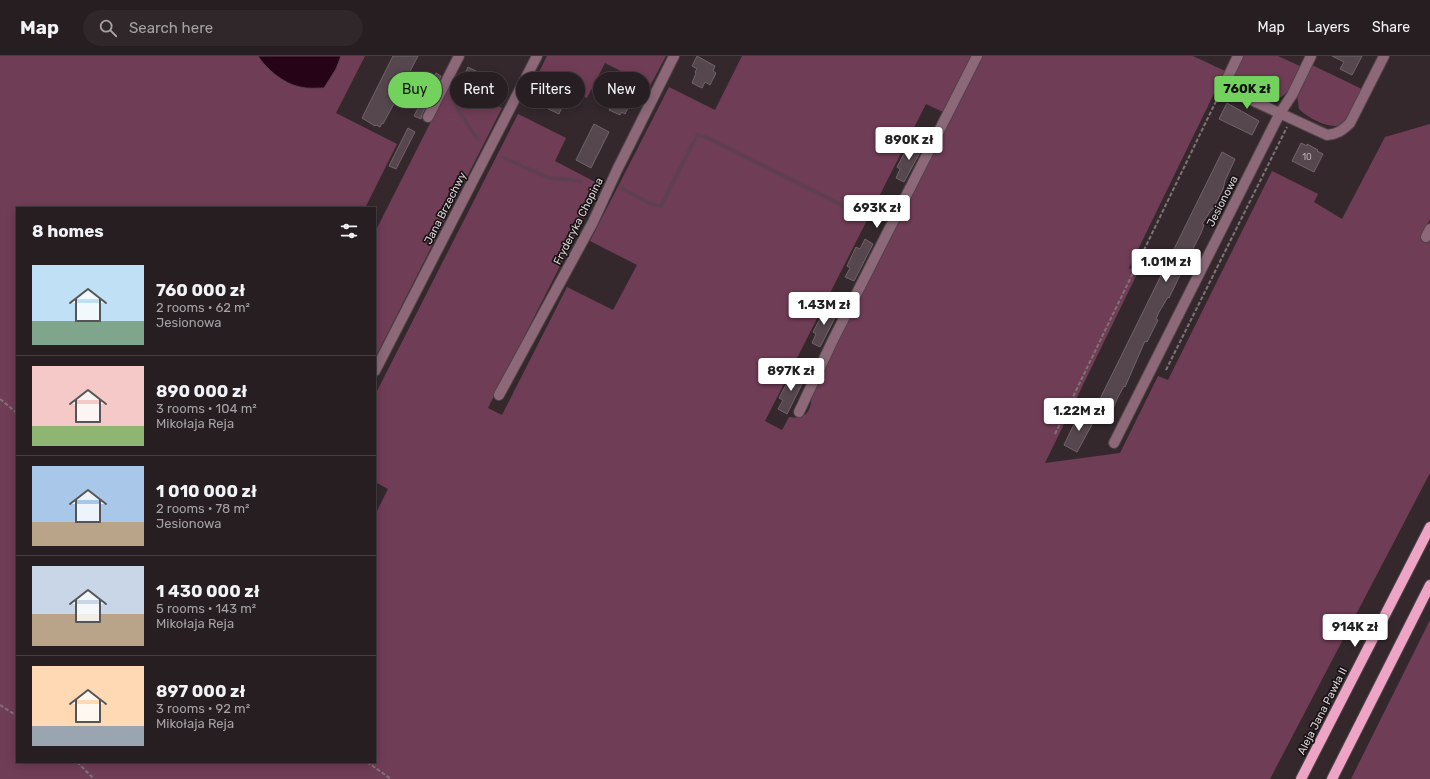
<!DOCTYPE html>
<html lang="en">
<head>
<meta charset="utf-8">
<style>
	body { margin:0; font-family:Rubik,sans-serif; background:#2f272a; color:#f1f3f6; height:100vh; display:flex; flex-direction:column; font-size:15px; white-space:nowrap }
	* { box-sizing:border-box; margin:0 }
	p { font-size:13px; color:#a4a2a5 }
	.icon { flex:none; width:22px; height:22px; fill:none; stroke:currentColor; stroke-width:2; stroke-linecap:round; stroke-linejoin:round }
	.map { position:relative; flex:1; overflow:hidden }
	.side { position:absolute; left:16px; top:151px; width:360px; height:556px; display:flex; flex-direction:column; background:#271e22; border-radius:0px; box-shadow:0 2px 10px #0003,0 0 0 1px #433c40 }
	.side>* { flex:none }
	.banner { position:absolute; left:388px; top:16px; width:380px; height:36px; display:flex; gap:8px }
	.price { position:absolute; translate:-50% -34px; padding:0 9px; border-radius:4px; background:#fff; color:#222; font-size:13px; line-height:26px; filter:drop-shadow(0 1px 2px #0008) }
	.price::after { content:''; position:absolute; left:50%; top:24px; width:12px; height:9px; margin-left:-6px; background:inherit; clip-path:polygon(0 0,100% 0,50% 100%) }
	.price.active { background:#72d25d; color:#111 }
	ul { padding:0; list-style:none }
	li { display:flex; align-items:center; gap:12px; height:100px; padding:0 16px }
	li+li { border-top:1px solid #433c40 }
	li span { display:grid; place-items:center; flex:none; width:112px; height:80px; border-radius:0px; color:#555 }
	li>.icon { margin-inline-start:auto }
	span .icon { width:48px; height:48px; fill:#fffc; stroke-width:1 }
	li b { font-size:17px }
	h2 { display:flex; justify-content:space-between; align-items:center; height:48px; padding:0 16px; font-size:17px }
	.pill { padding:0 14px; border-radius:18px; background:#271e22; box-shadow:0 2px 10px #0003,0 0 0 1px #433c40; font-size:14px; line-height:36px }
	.pill.active { background:#72d25d; color:#111 }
	header { display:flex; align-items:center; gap:24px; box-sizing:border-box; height:56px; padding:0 20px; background:#271e22; border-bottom:1px solid #433c40 }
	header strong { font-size:19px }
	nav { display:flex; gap:22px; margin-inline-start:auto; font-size:14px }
	.search { width:280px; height:36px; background:#2f272a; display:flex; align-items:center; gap:10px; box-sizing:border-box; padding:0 14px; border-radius:22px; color:#a4a2a5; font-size:15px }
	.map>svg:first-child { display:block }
	.green { fill:#703d56 }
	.water { fill:#270317; stroke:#5d4150 }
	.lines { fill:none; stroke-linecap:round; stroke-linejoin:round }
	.stream { stroke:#5d4150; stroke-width:3.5 }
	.building { fill:#55474d; stroke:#716369 }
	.minor-casing { stroke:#4f4348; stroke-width:12 }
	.major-casing { stroke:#4f4348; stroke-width:12 }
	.path { stroke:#7e7377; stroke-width:2; stroke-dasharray:4 2; stroke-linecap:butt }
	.minor { stroke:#8c6878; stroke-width:10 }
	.major { stroke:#eda4c5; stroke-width:10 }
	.labels { text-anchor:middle; stroke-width:3.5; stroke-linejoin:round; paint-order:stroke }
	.number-label { font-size:9px; fill:#bab0b4 }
	.street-label { font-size:11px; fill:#dbd3d6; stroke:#181315 }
</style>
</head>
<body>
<header>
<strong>Map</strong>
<div class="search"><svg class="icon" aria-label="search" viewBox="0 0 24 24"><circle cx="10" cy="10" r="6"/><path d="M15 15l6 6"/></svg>Search here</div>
<nav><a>Map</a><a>Layers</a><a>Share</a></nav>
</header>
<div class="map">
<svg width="1430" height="723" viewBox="0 0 1430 723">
	<rect width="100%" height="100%" fill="#34282d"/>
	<path class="green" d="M0,0H365L336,57L397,88L365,152H17V706H375V459L388,433L375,426V339L518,58L566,82L555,105L601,129L488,352L502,359L567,231L613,254L637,209L590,185L669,31L715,54L742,0H972L943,56L926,48L765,365L782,374L789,361C809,364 811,353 812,337L982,0H1193L1225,15L1129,212L1138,216L1045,407L1120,397L1158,320L1168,324L1272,115L1318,138L1314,146L1342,163L1385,81L1430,68V163L1421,181L1429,185L1430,184V417L1270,723H0Z
		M547,0H666L650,30L605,7L587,42L538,18Z
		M1244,0H1278L1302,11C1291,30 1290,40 1268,47L1230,28Z
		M1312,9L1364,34C1360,41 1351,62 1345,67C1333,76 1308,62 1299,53L1297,38Z
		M451,26L502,52L375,302V176Z
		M1430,564V723H1351Z"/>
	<path class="water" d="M258,0H341L336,13L324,32C317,32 307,33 300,31C284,28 266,13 258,0Z"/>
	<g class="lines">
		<path class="stream" d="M451,35L457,52L477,83
			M502,101L549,122L581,125
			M621,132L651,148L661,150L697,79L706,81L864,160"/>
	</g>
	<path class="building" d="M393,0H418L407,21H406L403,24L396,39L398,40L383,68L382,67L380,71L376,69L375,70L362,62Z
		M697,0L715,10L713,15L716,17L710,29L705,26L702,32L692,27L696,17L695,16L697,13L692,10Z
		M1332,0H1362L1352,19L1340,13L1344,6Z
		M468,11L504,29L497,42L462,24Z
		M436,17L441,20L422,58L421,63L414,60Z
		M544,28L566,41L559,58L538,48L542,39L539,37Z
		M621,29L633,35L631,38L634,40L625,58L622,56L620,59L609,54L612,48L610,47L616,34L619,35Z
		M1227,47L1259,65L1252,79L1219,63Z
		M594,68L609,76L591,112L576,104Z
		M408,72L415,76L396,113L389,110Z
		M915,85L924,89L904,126L896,122L900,113L897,111L907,92L910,94Z
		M1301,87L1307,90V88L1318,94L1317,95L1323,98L1314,116L1292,105Z
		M1222,96L1235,103L1225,125L1223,133L1213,153H1212L1202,168L1204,169L1201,177L1191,197H1190L1183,209L1178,218L1180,219L1169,242L1168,241L1159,256L1156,263L1158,264L1147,286L1145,285L1125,331L1124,330L1117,343L1111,358L1096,351Z
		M865,183L873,188L854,225L845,221L850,212L847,210L856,191L860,193Z
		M831,250L839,254L820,291L812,287L816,278L813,276L823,257L826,259Z
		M797,316L806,320L787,358L778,353L783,344L779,342L789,323L793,325Z
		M1080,356L1095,363L1077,396L1064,389Z"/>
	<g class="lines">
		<defs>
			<path id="minor" d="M1238,0L1223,31L1327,79C1337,78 1342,75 1350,67L1384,0
				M428,61L459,0
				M1426,181L1430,173
				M375,315L537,0
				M499,339L593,166L617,114L674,0
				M799,356L832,286L977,0
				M1114,387L1280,57L1292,39L1311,0"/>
			<path id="major" d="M1301,723L1430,471
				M1332,723L1430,529"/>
		</defs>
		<use href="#minor" class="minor-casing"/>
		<use href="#major" class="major-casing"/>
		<path class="path" d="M1166,314L1287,71
			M0,343L17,357
			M1055,378L1219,39
			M0,649L17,660
			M77,706L94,723
			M367,706L391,723"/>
		<use href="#minor" class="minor"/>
		<use href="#major" class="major"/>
	</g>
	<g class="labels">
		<g class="number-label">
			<text x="1307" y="104">10</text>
		</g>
		<g class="street-label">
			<text transform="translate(1222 145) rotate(-63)" y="4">Jesionowa</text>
			<text transform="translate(445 152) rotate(-63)" y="4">Jana Brzechwy</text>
			<text transform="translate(578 165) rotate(-63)" y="4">Fryderyka Chopina</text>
			<text transform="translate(1322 655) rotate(-63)" y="4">Aleja Jana Pawła II</text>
		</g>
	</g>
</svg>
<b class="price active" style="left:1247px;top:54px">760K zł</b>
<b class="price" style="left:909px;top:105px">890K zł</b>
<b class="price" style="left:877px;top:173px">693K zł</b>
<b class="price" style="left:1166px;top:227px">1.01M zł</b>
<b class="price" style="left:824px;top:270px">1.43M zł</b>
<b class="price" style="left:791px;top:336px">897K zł</b>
<b class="price" style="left:1079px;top:376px">1.22M zł</b>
<b class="price" style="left:1355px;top:592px">914K zł</b>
<div class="banner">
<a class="pill active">Buy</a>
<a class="pill">Rent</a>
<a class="pill">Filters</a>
<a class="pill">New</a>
</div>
<section class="side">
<h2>8 homes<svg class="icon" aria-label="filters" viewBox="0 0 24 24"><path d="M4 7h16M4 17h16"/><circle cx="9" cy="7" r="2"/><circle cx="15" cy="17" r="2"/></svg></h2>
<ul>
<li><span style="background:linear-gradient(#bfe0f5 70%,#7fa58c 0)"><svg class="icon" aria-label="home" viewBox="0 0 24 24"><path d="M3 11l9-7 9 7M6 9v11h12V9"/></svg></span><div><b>760 000 zł</b><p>2 rooms · 62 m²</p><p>Jesionowa</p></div></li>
<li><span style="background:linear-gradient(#f6c9c9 75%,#8fb573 0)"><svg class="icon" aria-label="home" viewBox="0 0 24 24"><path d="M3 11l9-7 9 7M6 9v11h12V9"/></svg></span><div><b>890 000 zł</b><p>3 rooms · 104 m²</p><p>Mikołaja Reja</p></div></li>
<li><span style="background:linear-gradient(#a9c7e8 70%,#b9a48a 0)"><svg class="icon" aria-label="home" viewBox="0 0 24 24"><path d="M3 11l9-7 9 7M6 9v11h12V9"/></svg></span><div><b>1 010 000 zł</b><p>2 rooms · 78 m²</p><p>Jesionowa</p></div></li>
<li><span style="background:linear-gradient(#c9d6e8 60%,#b9a48a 0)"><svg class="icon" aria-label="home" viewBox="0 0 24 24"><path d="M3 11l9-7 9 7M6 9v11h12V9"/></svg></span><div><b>1 430 000 zł</b><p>5 rooms · 143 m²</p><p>Mikołaja Reja</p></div></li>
<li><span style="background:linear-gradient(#ffd9b3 75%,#9aa5b1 0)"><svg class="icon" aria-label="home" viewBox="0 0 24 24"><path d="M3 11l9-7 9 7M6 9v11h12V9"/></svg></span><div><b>897 000 zł</b><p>3 rooms · 92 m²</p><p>Mikołaja Reja</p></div></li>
</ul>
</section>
</div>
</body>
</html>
